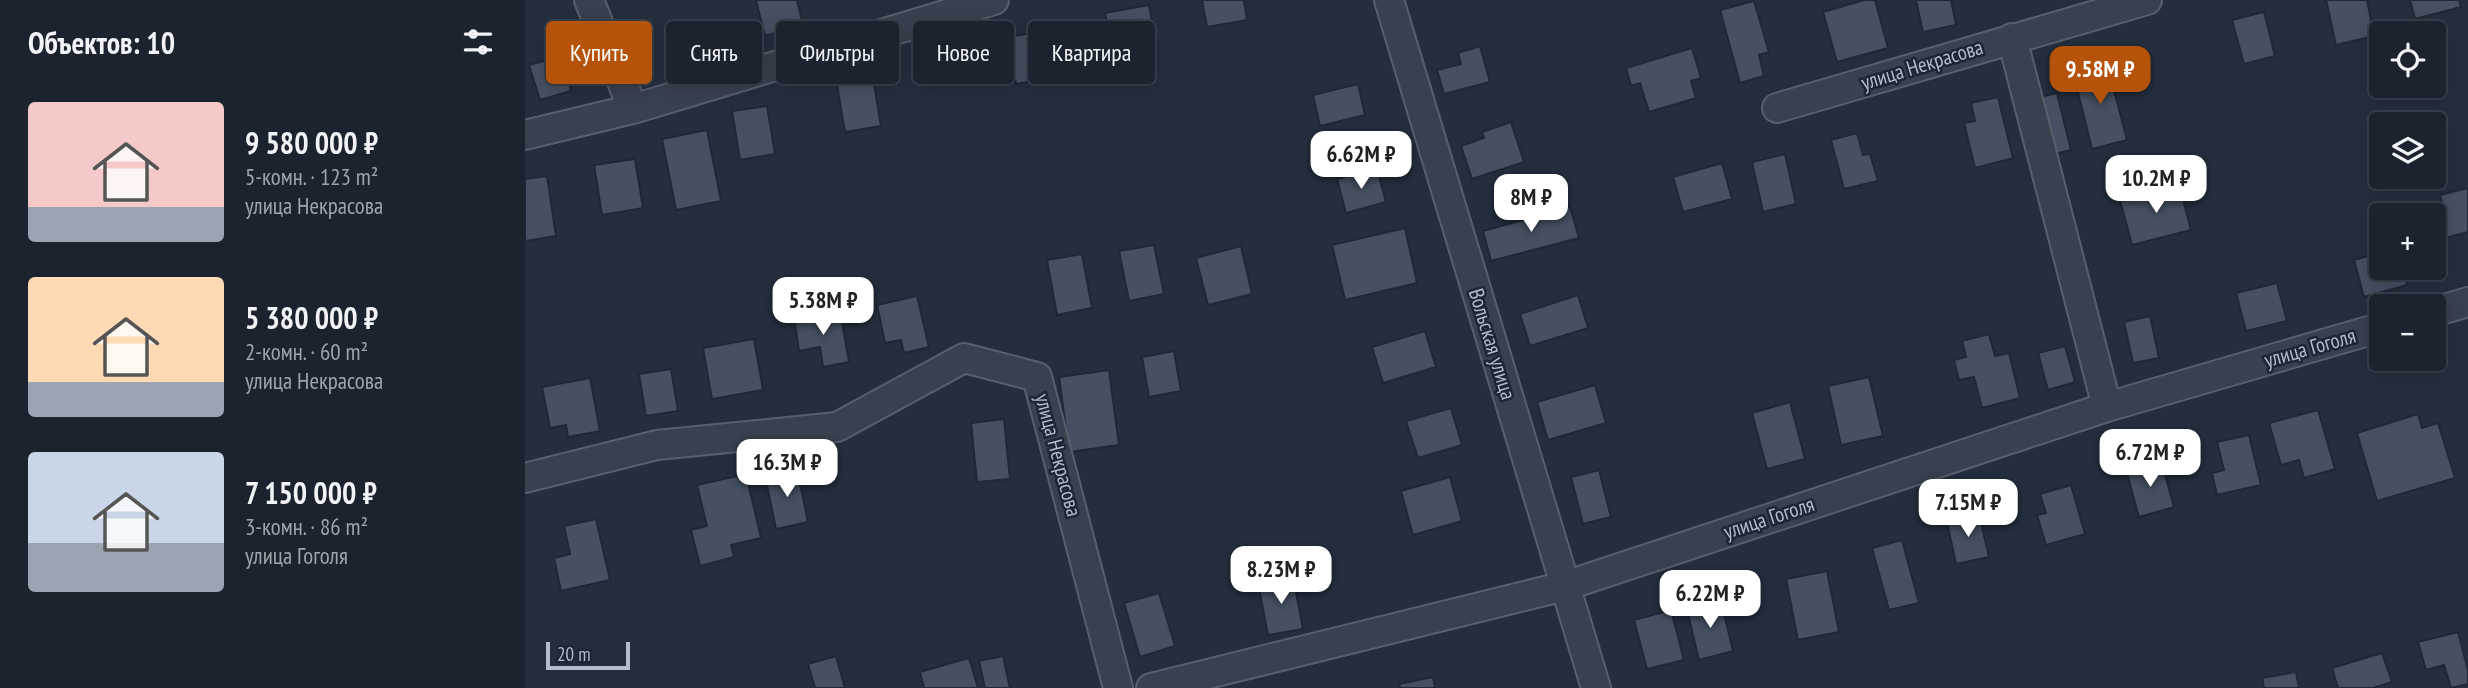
<!DOCTYPE html>
<html lang="ru">
<head>
<meta charset="utf-8">
<style>
	body { margin:0; font-family:"PT Sans Narrow",sans-serif; background:#242b36; color:#f1f3f6; height:100vh; display:flex; flex-direction:column; font-size:26px; white-space:nowrap }
	* { box-sizing:border-box; margin:0 }
	p { font-size:23px; color:#a0a4aa }
	.icon { flex:none; width:38px; height:38px; fill:none; stroke:currentColor; stroke-width:2; stroke-linecap:round; stroke-linejoin:round }
	.map { position:relative; flex:1; overflow:hidden }
	.panel { display:flex; flex-direction:column; background:#1b232e; width:525px }
	.panel>* { flex:none }
	.hud { position:absolute; left:21px; top:21px; width:665px; height:63px; display:flex; gap:14px }
	.controls { position:absolute; left:1844px; top:21px; display:grid; gap:14px }
	.controls a { display:grid; place-items:center; width:77px; height:77px; border-radius:7px; background:#1b232e; box-shadow:0 4px 18px #0003,0 0 0 2px #39404a; font-size:35px }
	.scale { position:absolute; left:21px; bottom:18px; width:84px; box-sizing:border-box; padding-left:7px; border:4px solid #b4bcc9; border-top:0; font-size:19px; line-height:24px; white-space:nowrap; color:#b4bcc9; -webkit-text-stroke:5px #1d2633; paint-order:stroke }
	.price { position:absolute; translate:-50% -60px; padding:0 16px; border-radius:14px; background:#fff; color:#222; font-size:23px; line-height:46px; filter:drop-shadow(0 2px 4px #0008) }
	.price::after { content:''; position:absolute; left:50%; top:42px; width:21px; height:16px; margin-left:-10px; background:inherit; clip-path:polygon(0 0,100% 0,50% 100%) }
	.price.selected { background:#b45309; color:#fff }
	ul { padding:0; list-style:none }
	li { display:flex; align-items:center; gap:21px; height:175px; padding:0 28px }
	li span { display:grid; place-items:center; flex:none; width:196px; height:140px; border-radius:7px; color:#555 }
	li>.icon { margin-inline-start:auto }
	span .icon { width:84px; height:84px; fill:#fffc; stroke-width:1 }
	li b { font-size:30px }
	h2 { display:flex; justify-content:space-between; align-items:center; height:84px; padding:0 28px; font-size:30px }
	.pill { padding:0 24px; border-radius:7px; background:#1b232e; box-shadow:0 4px 18px #0003,0 0 0 2px #39404a; font-size:24px; line-height:63px }
	.pill.selected { background:#b45309; color:#fff }
	main { display:flex; flex:1; min-height:0 }
	.map>svg:first-child { display:block }
	.building { fill:#455162; stroke:#1f2835; stroke-width:2 }
	.lines { fill:none; stroke-linecap:round; stroke-linejoin:round }
	.street-casing { stroke:#565f6c; stroke-width:32 }
	.street { stroke:#38414e; stroke-width:28 }
	.labels { text-anchor:middle; stroke-width:5; stroke-linejoin:round; paint-order:stroke }
	.street-label { font-size:21px; fill:#b4bcc9; stroke:#1d2633 }
</style>
</head>
<body>
<main>
<section class="panel">
<h2>Объектов: 10<svg class="icon" aria-label="filters" viewBox="0 0 24 24"><path d="M4 7h16M4 17h16"/><circle cx="9" cy="7" r="2"/><circle cx="15" cy="17" r="2"/></svg></h2>
<ul>
<li><span style="background:linear-gradient(#f6c9c9 75%,#9aa5b1 0)"><svg class="icon" aria-label="home" viewBox="0 0 24 24"><path d="M3 11l9-7 9 7M6 9v11h12V9"/></svg></span><div><b>9 580 000 ₽</b><p>5-комн. · 123 m²</p><p>улица Некрасова</p></div></li>
<li><span style="background:linear-gradient(#ffd9b3 75%,#9aa5b1 0)"><svg class="icon" aria-label="home" viewBox="0 0 24 24"><path d="M3 11l9-7 9 7M6 9v11h12V9"/></svg></span><div><b>5 380 000 ₽</b><p>2-комн. · 60 m²</p><p>улица Некрасова</p></div></li>
<li><span style="background:linear-gradient(#c9d6e8 65%,#9aa5b1 0)"><svg class="icon" aria-label="home" viewBox="0 0 24 24"><path d="M3 11l9-7 9 7M6 9v11h12V9"/></svg></span><div><b>7 150 000 ₽</b><p>3-комн. · 86 m²</p><p>улица Гоголя</p></div></li>
</ul>
</section>
<div class="map">
<svg width="1943" height="688" viewBox="0 0 1943 688">
	<rect width="100%" height="100%" fill="#242f3e"/>
	<path class="building" d="M231,0H272L278,25L240,36Z
		M677,0H719L722,20L682,27Z
		M1339,0H1350L1363,48L1312,62L1298,12Z
		M1391,0H1426L1431,25L1398,32Z
		M1801,0H1842L1849,36L1811,45Z
		M1885,0H1934L1936,7L1890,19Z
		M1229,1L1244,52L1234,55L1239,76L1215,83L1195,10Z
		M624,5L632,48L589,56L580,13Z
		M1739,12L1750,56L1719,64L1707,20Z
		M530,29L539,75L491,84L483,37Z
		M112,33L121,72L88,80L78,41Z
		M955,46L965,82L919,94L912,70L936,64L933,53Z
		M1167,48L1176,78L1166,81L1171,98L1124,112L1115,83L1106,86L1101,68Z
		M36,56L46,91L15,100L4,65Z
		M1582,63L1602,140L1567,149L1548,72Z
		M348,78L356,126L320,132L312,85Z
		M833,84L840,115L795,126L788,95Z
		M1532,93L1546,150L1509,159L1495,102Z
		M1473,97L1488,158L1450,168L1439,123L1450,121L1446,103Z
		M242,106L250,154L215,160L207,111Z
		M986,122L999,162L947,179L936,146L959,138L957,132Z
		M182,130L196,201L151,210L137,139Z
		M1332,133L1338,155L1345,154L1353,181L1319,189L1306,140Z
		M1260,154L1271,204L1238,212L1227,162Z
		M110,159L118,208L77,215L69,165Z
		M1197,163L1207,199L1158,212L1148,177Z
		M852,169L861,202L821,213L812,179Z
		M22,176L31,236L0,241V179Z
		M1654,184L1666,230L1607,245L1595,200Z
		M1943,188V232L1917,239L1912,217L1920,215L1915,195Z
		M1045,207L1054,238L966,261L958,231Z
		M880,228L892,283L820,300L807,245Z
		M629,245L639,294L604,301L594,251Z
		M716,246L727,294L683,305L671,258Z
		M1857,252V268H1877L1882,285L1839,297L1829,260Z
		M557,254L567,308L532,315L522,260Z
		M1752,283L1762,321L1721,331L1711,293Z
		M1053,295L1063,328L1005,346L995,314Z
		M392,296L404,347L379,353L376,340L360,343L352,305Z
		M315,310L324,362L298,367L295,347L274,351L269,318Z
		M1625,316L1634,358L1608,363L1599,322Z
		M900,331L911,367L858,383L847,347Z
		M1464,334L1470,356L1484,353L1495,398L1457,408L1449,377L1434,380L1429,360L1441,357L1437,341Z
		M229,339L238,390L187,399L178,348Z
		M1540,346L1550,382L1523,390L1513,353Z
		M649,351L656,391L624,397L617,357Z
		M146,369L153,411L121,416L114,374Z
		M584,370L594,445L544,452L534,377Z
		M1344,377L1358,436L1316,445L1303,386Z
		M65,378L75,431L43,437L41,425L25,428L17,387Z
		M1070,385L1081,423L1023,440L1012,402Z
		M1265,402L1280,459L1242,469L1227,413Z
		M926,408L937,445L893,458L881,421Z
		M1793,410L1810,469L1779,478L1774,460L1756,465L1744,423Z
		M1893,414L1897,428L1913,423L1930,478L1852,501L1832,433Z
		M479,419L485,479L452,482L446,423Z
		M1724,435L1736,485L1692,495L1687,473L1699,470L1692,442Z
		M1636,461L1649,507L1614,517L1601,470Z
		M272,468L283,522L251,529L240,475Z
		M1074,470L1086,517L1058,524L1046,477Z
		M221,474L236,538L206,545L209,557L175,566L166,530L182,526L172,485Z
		M925,477L937,521L888,535L876,491Z
		M1546,485L1560,534L1521,545L1512,515L1521,513L1515,494Z
		M1454,514L1464,557L1431,564L1422,522Z
		M71,519L85,580L36,591L29,558L45,554L39,526Z
		M1377,540L1394,603L1364,610L1347,548Z
		M1302,571L1314,632L1273,640L1261,579Z
		M768,576L778,629L743,635L733,583Z
		M634,593L650,646L615,657L599,603Z
		M1196,601L1208,651L1174,660L1162,610Z
		M1146,610L1159,660L1122,669L1109,620Z
		M1933,632L1943,670V684L1926,688L1919,665L1901,670L1893,642Z
		M1857,653L1867,682L1848,688H1813L1807,668Z
		M311,656L320,688H290L283,664Z
		M478,656L485,688H460L454,661Z
		M444,658L453,688H399L395,672Z
		M1771,672L1774,688H1739L1737,678Z
		M908,677L910,688H875L874,684Z"/>
	<g class="lines">
		<defs>
			<path id="street" d="M64,0L108,109
				M864,0L1071,688
				M1487,38L1582,407
				M1252,108L1622,0
				M0,135L108,109L469,0
				M1909,312L1943,302
				M0,478L132,445L312,427L439,358L512,377L593,688
				M626,688L1040,586L1582,407L1857,327"/>
		</defs>
		<use href="#street" class="street-casing"/>
		<use href="#street" class="street"/>
	</g>
	<g class="labels">
		<g class="street-label">
			<text transform="translate(1397 65) rotate(-17)" y="7">улица Некрасова</text>
			<text transform="translate(967 344) rotate(73)" y="7">Вольская улица</text>
			<text transform="translate(1785 348) rotate(-16)" y="7">улица Гоголя</text>
			<text transform="translate(533 455) rotate(75)" y="7">улица Некрасова</text>
			<text transform="translate(1244 518) rotate(-18)" y="7">улица Гоголя</text>
		</g>
	</g>
</svg>
<div class="controls">
<a><svg class="icon" aria-label="locate" viewBox="0 0 24 24"><circle cx="12" cy="12" r="6"/><path d="M12 2v4M12 18v4M2 12h4M18 12h4"/></svg></a>
<a><svg class="icon" aria-label="layers" viewBox="0 0 24 24"><path d="M12 4l9 5-9 5-9-5zM3 14l9 5 9-5"/></svg></a>
<a>+</a>
<a>−</a>
</div>
<div class="scale">20 m</div>
<b class="price selected" style="left:1575px;top:106px">9.58M ₽</b>
<b class="price" style="left:836px;top:191px">6.62M ₽</b>
<b class="price" style="left:1631px;top:215px">10.2M ₽</b>
<b class="price" style="left:1006px;top:234px">8M ₽</b>
<b class="price" style="left:298px;top:337px">5.38M ₽</b>
<b class="price" style="left:1625px;top:489px">6.72M ₽</b>
<b class="price" style="left:262px;top:499px">16.3M ₽</b>
<b class="price" style="left:1443px;top:539px">7.15M ₽</b>
<b class="price" style="left:756px;top:606px">8.23M ₽</b>
<b class="price" style="left:1185px;top:630px">6.22M ₽</b>
<div class="hud">
<a class="pill selected">Купить</a>
<a class="pill">Снять</a>
<a class="pill">Фильтры</a>
<a class="pill">Новое</a>
<a class="pill">Квартира</a>
</div>
</div>
</main>
</body>
</html>
